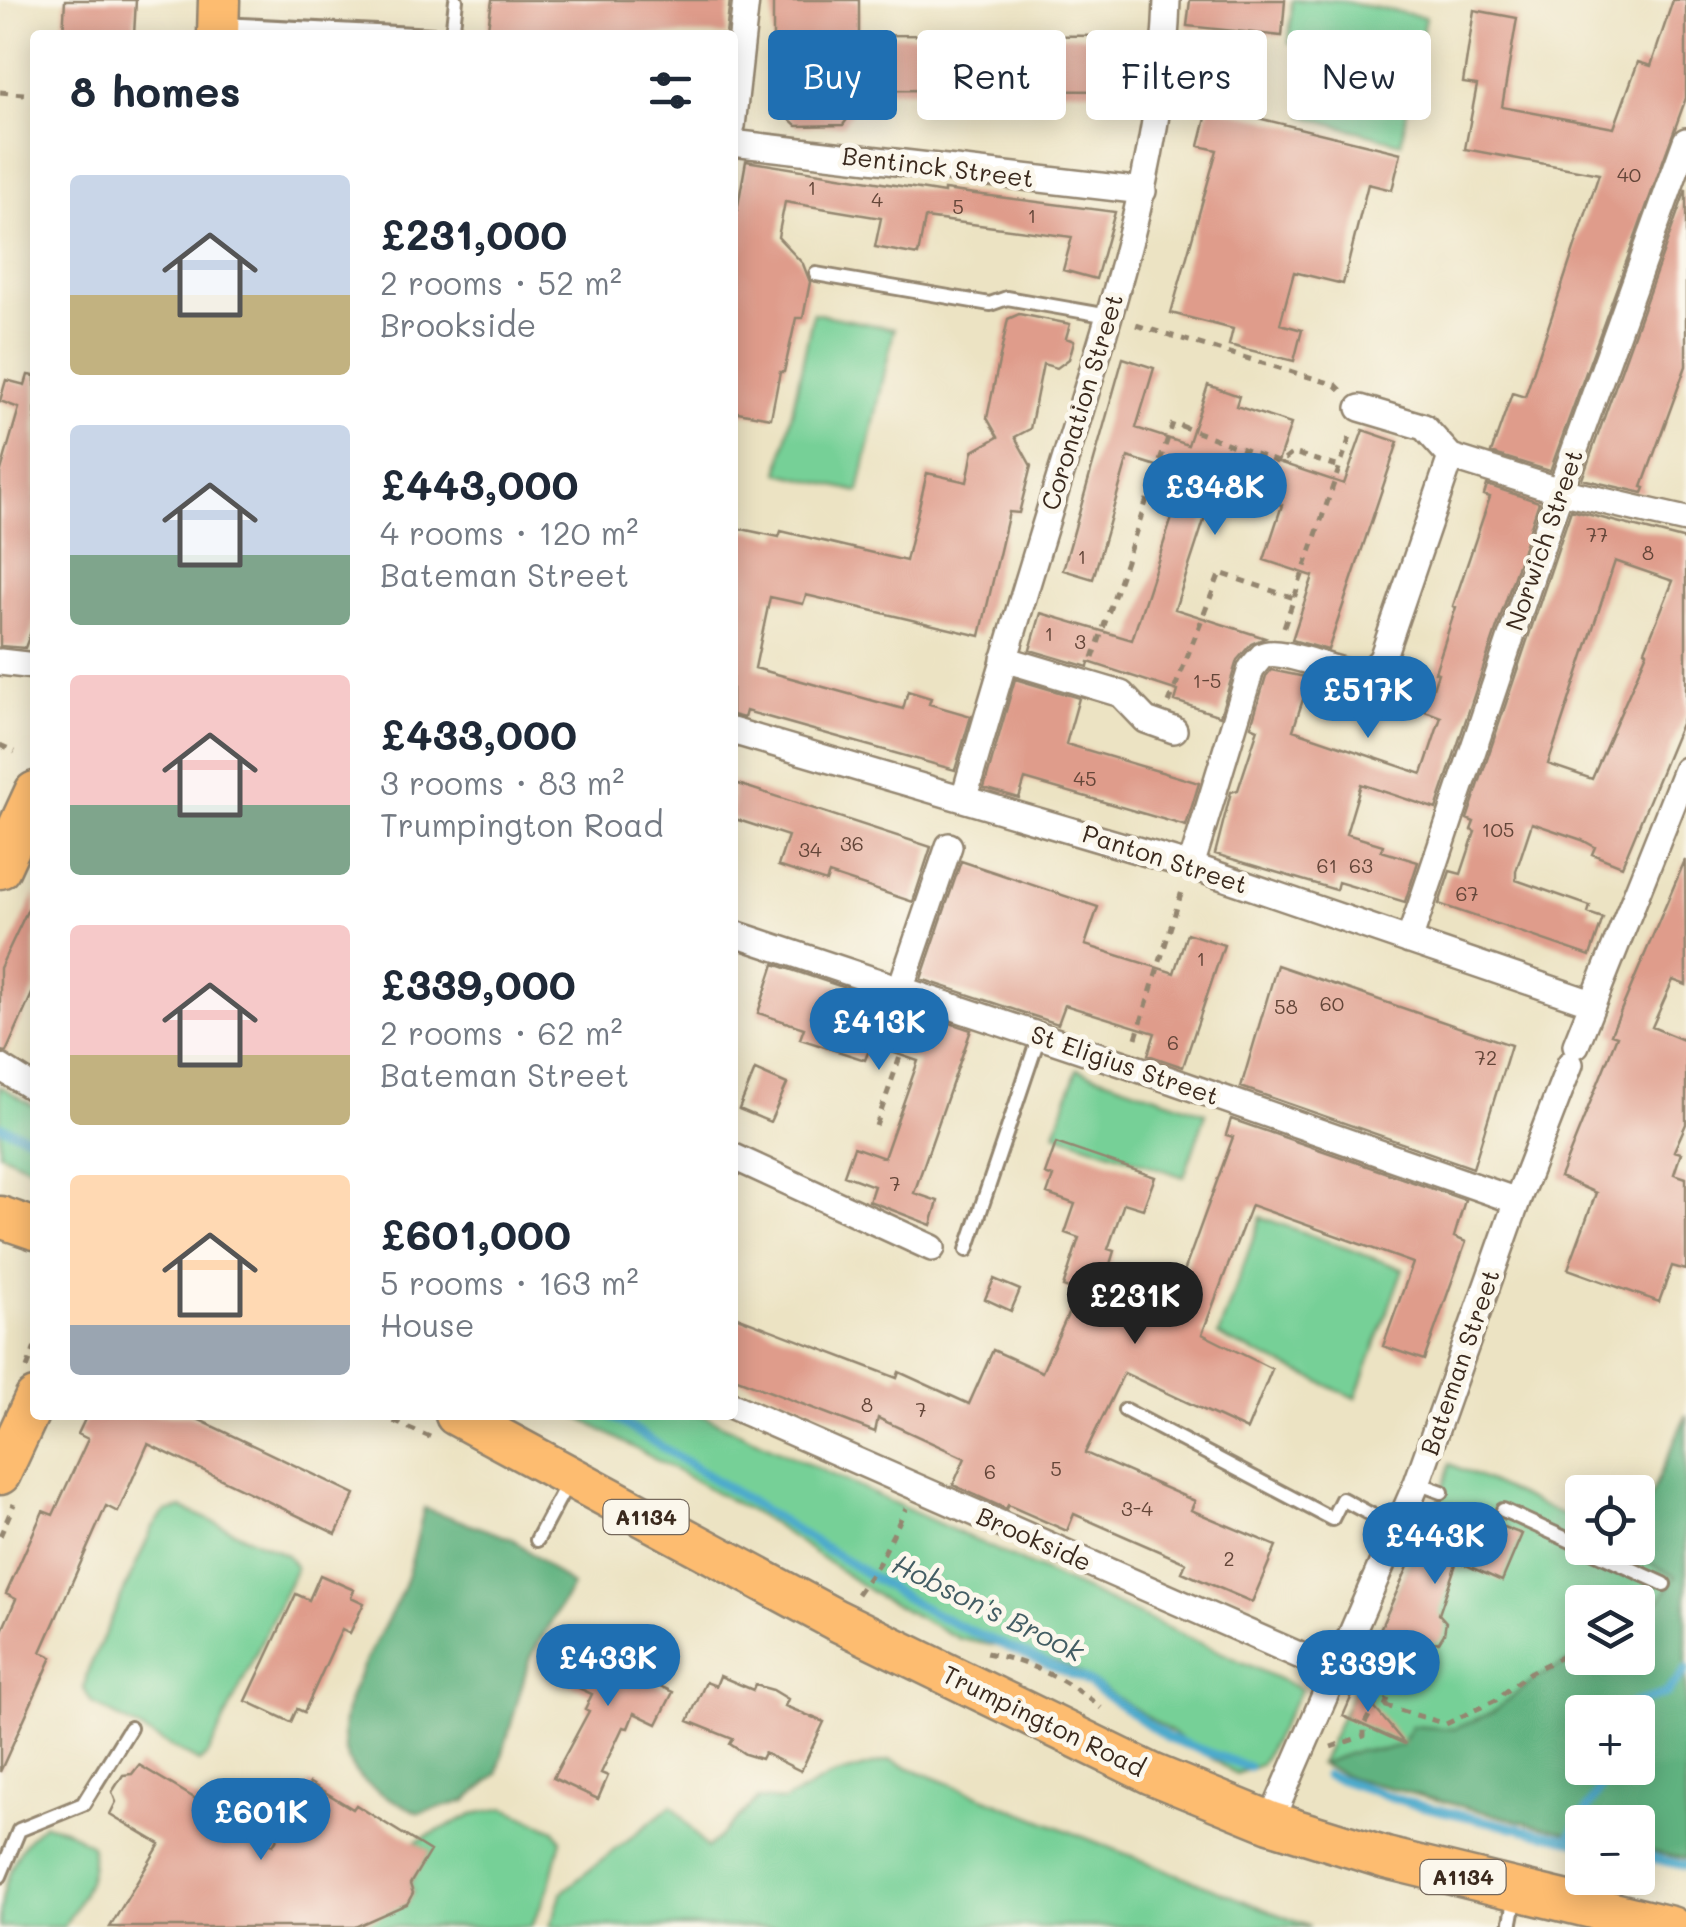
<!DOCTYPE html>
<html lang="en">
<head>
<meta charset="utf-8">
<style>
	body { margin:0; font-family:Mali,sans-serif; background:#f6f6f7; color:#1f2937; height:100vh; display:flex; flex-direction:column; font-size:38px; white-space:nowrap }
	* { box-sizing:border-box; margin:0 }
	p { font-size:32px; color:#747a83 }
	.icon { flex:none; width:55px; height:55px; fill:none; stroke:currentColor; stroke-width:2; stroke-linecap:round; stroke-linejoin:round }
	.map { position:relative; flex:1; overflow:hidden }
	.panel { position:absolute; left:30px; top:30px; width:708px; height:1390px; display:flex; flex-direction:column; background:#fff; border-radius:10px; box-shadow:0 5px 25px #0003 }
	.panel>* { flex:none }
	.banner { position:absolute; left:768px; top:30px; width:768px; height:90px; display:flex; gap:20px }
	.fabs { position:absolute; left:1565px; top:1475px; display:grid; gap:20px }
	.fabs a { display:grid; place-items:center; width:90px; height:90px; border-radius:10px; background:#fff; box-shadow:0 5px 25px #0003; font-size:50px }
	.price { position:absolute; translate:-50% -85px; padding:0 22px; border-radius:35px; background:#1f6fb2; color:#fff; font-size:32px; line-height:65px; filter:drop-shadow(0 2px 5px #0008) }
	.price::after { content:''; position:absolute; left:50%; top:60px; width:30px; height:22px; margin-left:-15px; background:inherit; clip-path:polygon(0 0,100% 0,50% 100%) }
	.price.current { background:#222; color:#fff }
	ul { padding:0; list-style:none }
	li { display:flex; align-items:center; gap:30px; height:250px; padding:0 40px }
	li span { display:grid; place-items:center; flex:none; width:280px; height:200px; border-radius:10px; color:#555 }
	li>.icon { margin-inline-start:auto }
	span .icon { width:120px; height:120px; fill:#fffc; stroke-width:1 }
	li b { font-size:42px }
	h2 { display:flex; justify-content:space-between; align-items:center; height:120px; padding:0 40px; font-size:42px }
	.chip { padding:0 35px; border-radius:10px; background:#fff; box-shadow:0 5px 25px #0003; font-size:35px; line-height:90px }
	.chip.current { background:#1f6fb2; color:#fff }
	.map>svg:first-child { display:block }
	.green { fill:#76d097; stroke:#587d5a; stroke-width:2.5; fill-rule:evenodd }
	.forest { fill:#60b280; stroke:#4e6e4f; stroke-width:2.5; fill-rule:evenodd }
	.lines { fill:none; stroke-linecap:round; stroke-linejoin:round }
	.stream { stroke:#4eaacc; stroke-width:9 }
	.building { fill:#df9c8b; fill-rule:evenodd }
	.service-casing { stroke:#948670; stroke-width:18 }
	.minor-casing { stroke:#948670; stroke-width:30 }
	.primary-casing { stroke:#948670; stroke-width:45 }
	.path { stroke:#948670; stroke-width:5; stroke-dasharray:8 8; stroke-linecap:butt }
	.service { stroke:#fff; stroke-width:12 }
	.minor { stroke:#fff; stroke-width:25 }
	.primary { stroke:#fdbc70; stroke-width:40 }
	.labels { text-anchor:middle; stroke-width:10; stroke-linejoin:round; paint-order:stroke }
	.number-label { font-size:20px; fill:#644639 }
	.shield { fill:#fbf7ec; stroke:#75685c; stroke-width:2.5 }
	.shield-label { font-size:22px; font-weight:bold; fill:#3b2a1e }
	.street-label { font-size:25px; fill:#3b2a1e; stroke:#fbf7ec }
	.water-label { font-size:28px; font-style:italic; fill:#435d64; stroke:#fbf7ec }
</style>
</head>
<body>
<div class="map">
<svg width="1686" height="1927" viewBox="0 0 1686 1927">
	<rect width="100%" height="100%" fill="#fbf7ec"/>
	<filter id="ink" filterUnits="userSpaceOnUse"><feTurbulence type="fractalNoise" baseFrequency=".01" numOctaves="2"/><feDisplacementMap in="SourceGraphic" scale="20" xChannelSelector="R" yChannelSelector="G"/><feConvolveMatrix kernelMatrix="1 2 1 2 8 2 1 2 1" color-interpolation-filters="sRGB"/></filter>
	<filter id="wash" filterUnits="userSpaceOnUse"><feTurbulence type="fractalNoise" baseFrequency=".0048" numOctaves="4" result="noise"/><feDisplacementMap in="SourceGraphic" scale="40" xChannelSelector="R" yChannelSelector="G"/><feGaussianBlur stdDeviation="2.25" result="paint"/><feColorMatrix in="noise" values="0 0 0 0 0 0 0 0 0 0 0 0 0 0 0 0 0 1.4 0 .05"/><feComposite in="paint" operator="in"/></filter>
	<g filter="url(#wash)">
		<rect width="100%" height="100%" fill="#ece3c3"/>
		<path class="green" d="M1292,0H1336L1425,17L1401,143L1304,116L1298,45L1289,43Z
			M813,313L894,329L859,492L779,473Z
			M1077,1069L1206,1113L1184,1177L1055,1133Z
			M0,1086L35,1107V1169L0,1153Z
			M1261,1217L1403,1269L1356,1398L1218,1336Z
			M574,1415H701L1301,1689L1260,1765L1236,1774L1073,1669L1018,1650L960,1639L877,1596L768,1521Z
			M1686,1415V1859L1638,1849V1822H1582V1837L1351,1778L1320,1764L1442,1492L1450,1464L1582,1524V1548H1638V1525ZM1582,1602H1638V1658H1582ZM1582,1712H1638V1768H1582Z
			M182,1508L287,1555L296,1568L209,1753L199,1762L92,1703L84,1689L87,1673L153,1527L165,1512Z
			M890,1760L1310,1927H550L562,1892L672,1805L707,1849L758,1799L784,1801L830,1777Z
			M505,1808L555,1830L561,1840L549,1888L531,1927H338L407,1904L413,1893L410,1884L429,1851L415,1842L473,1814Z
			M44,1824L64,1829L91,1845C97,1877 79,1900 64,1927H0C0,1889 13,1848 44,1824Z"/>
		<path class="forest" d="M1686,1415V1859L1638,1849V1822H1582V1837L1351,1778L1320,1764L1359,1750H1383L1401,1745L1412,1726L1454,1729L1493,1712L1536,1678L1582,1655V1658H1638V1616L1659,1601L1676,1576L1630,1554L1629,1548H1638V1525ZM1582,1712H1638V1768H1582Z
			M424,1508L513,1539L572,1586L530,1657L497,1774L466,1801L419,1813C396,1801 364,1788 351,1766C320,1713 386,1635 405,1583C413,1559 418,1533 424,1508Z"/>
		<g class="lines">
			<path class="stream" d="M0,1126L35,1139
				M610,1415L914,1603L959,1626L1083,1679L1168,1738L1248,1767
				M1627,1712L1631,1704L1666,1694L1686,1670
				M1326,1775L1409,1803L1582,1843
				M1568,1840L1599,1791L1607,1768
				M1638,1855L1686,1866"/>
		</g>
		<g id="blocks">
			<path class="building" d="M65,0H136L134,35H63Z
				M492,0H730L726,35H487Z
				M773,0H859V35L1139,36L1138,91L859,90L856,107L843,125L797,126L773,104Z
				M1190,0H1285L1282,36L1187,26Z
				M1673,0H1686V98L1550,471L1491,453L1512,393L1525,397L1599,174L1465,149L1477,85L1463,83L1474,10L1517,18L1502,107L1614,128L1638,62L1651,66Z
				M1209,106L1401,153L1392,190L1368,184L1343,284L1294,272L1280,324L1302,330L1294,361L1229,345L1233,329L1171,313L1217,150L1199,146Z
				M746,161L944,193V190L1115,212L1096,279L1063,270L1072,237L925,218L918,255L875,247L881,218L785,202L778,237L803,264L810,282L803,318H796L784,372H780L771,418L732,411V239Z
				M1686,189V366L1642,487L1645,488L1643,493L1582,479Z
				M1019,314L1070,324L1066,338L1074,341L1069,359L1057,368L1043,364L1030,429L1015,437L1031,466L1019,513L1009,512L980,636L806,595L803,604L770,597L755,668L903,709L908,691L931,698L929,704L971,716L955,770L746,711L744,718L732,715V527L779,537L781,531L906,561L927,473L967,482L973,451L998,437L987,418L1008,319Z
				M1123,358L1154,368L1136,428L1188,445L1208,385L1239,396L1236,406L1291,424L1278,462L1344,484L1363,430L1398,442L1328,650L1292,640L1313,576L1264,560L1282,505L1216,484L1175,609L1265,638L1251,644L1237,660L1220,716L1175,701L1178,691L1089,662L1088,667L1030,650L1041,613L1132,640L1186,475L1128,457L1093,579L1063,570Z
				M28,375L35,376V621L25,648L0,646V474L19,408L0,401L6,380L25,385Z
				M1487,485L1539,502L1436,809L1361,784L1346,834L1383,845L1381,851L1418,862L1405,902L1338,882L1336,890L1215,854L1231,792L1238,790L1258,729L1251,726L1266,676L1271,670L1310,678L1293,730L1422,774L1441,717L1425,711L1438,673L1435,672L1456,607L1453,606L1490,497L1484,495Z
				M1571,510L1686,540V712L1622,866L1592,854L1595,847L1582,840L1532,823L1516,871V880L1590,906L1588,913L1603,918L1590,956L1439,904L1450,871L1461,874L1475,832L1471,830L1474,822L1467,819ZM1615,561L1673,581L1645,650L1647,652L1592,779L1548,764Z
				M1015,679L1079,698L1066,744L1199,783L1186,826L1025,779L1019,798L984,788Z
				M732,782L931,847L913,902L829,874L826,882L778,866L788,836L732,818Z
				M1685,860L1686,985L1673,980L1652,1027L1686,1041V1124L1674,1151L1681,1153L1674,1174L1686,1178V1270L1672,1266L1659,1302L1568,1269L1596,1193L1560,1177L1617,1036L1611,1034Z
				M961,861L1098,907L1085,945L1174,973L1187,933L1224,945L1183,1067L1148,1055L1155,1033L1065,1005L1058,1024L921,979Z
				M35,894V987L6,1052L0,1051V968Z
				M774,964L971,1030L914,1193L938,1201L931,1225L869,1201L874,1186L844,1175L854,1147L884,1158L918,1061L871,1045L865,1060L800,1039L804,1028L758,1013Z
				M1277,965L1511,1045L1473,1168L1241,1087Z
				M755,1070L787,1084L770,1122L739,1109Z
				M1231,1119L1465,1200L1454,1237L1466,1242L1424,1360L1383,1346L1413,1263L1251,1205L1202,1334L1272,1369L1247,1430L1124,1373L1085,1453L1195,1501L1191,1510L1276,1546L1252,1602L1182,1572L1186,1563L1074,1514L1067,1531L1008,1505L1006,1509L953,1485L965,1458L878,1418L875,1432L732,1377V1315L897,1378L899,1372L969,1404L993,1350L1042,1372L1078,1292L1063,1287L1079,1238L1065,1233L1075,1204L1047,1194L1053,1177L1045,1174L1056,1143L1155,1177L1143,1209L1124,1203L1108,1249L1114,1251L1100,1297L1154,1311L1162,1286L1177,1291L1233,1137L1226,1135Z
				M994,1279L1020,1290L1011,1311L985,1299Z
				M87,1415H189L355,1494L336,1534L148,1444L118,1512L106,1506L41,1652L52,1657L0,1772V1635L16,1599L6,1594L43,1511L53,1515L88,1439L78,1434Z
				M1437,1502L1522,1534L1502,1581L1457,1561L1439,1614L1446,1622L1444,1634L1439,1642L1425,1643L1403,1687L1360,1674Z
				M320,1575L354,1590L351,1597L364,1603L350,1633L342,1629L304,1712L297,1709L291,1722L246,1701L296,1594L309,1600Z
				M623,1633L654,1650L640,1677L673,1692L657,1724L634,1713L628,1728L623,1727L601,1773L608,1776L598,1799L553,1778L589,1711L585,1709L592,1694L561,1680L575,1647L608,1662Z
				M720,1676L753,1690L755,1685L773,1690L788,1699L785,1706L824,1722L801,1771L764,1753L761,1759L745,1754L730,1744L733,1739L688,1721L706,1682L716,1686Z
				M1356,1686L1405,1744L1343,1716Z
				M139,1765L273,1845L310,1783L353,1809L356,1805L430,1851L410,1884L413,1893L407,1904L355,1927H110L160,1844L110,1814L116,1802L112,1792L123,1775L132,1774Z"/>
		</g>
	</g>
	<g filter="url(#ink)">
		<use href="#blocks" fill-opacity="0" stroke="#948670" stroke-width="2.5"/>
		<g class="lines">
			<defs>
				<path id="service" d="M221,24L434,35
					M452,35L456,0
					M816,274L990,304L1007,298L1109,316
					M967,1250L1039,1036
					M1125,1410L1332,1519L1342,1499L1398,1529
					M1417,1483L1442,1492
					M1503,1510L1582,1546
					M537,1540L569,1480
					M1585,1548L1664,1584
					M0,1876L19,1830L83,1804L130,1728
					M1510,1927L1516,1895"/>
				<path id="minor" d="M732,126L746,0
					M732,143L1143,191
					M1360,408L1424,427L1451,457
					M1451,457L1560,491L1686,520
					M1004,659L1121,694L1146,720L1174,730
					M0,662L35,666
					M732,731L1191,866L1592,1003
					M964,798C999,674 1037,551 1075,428C1118,288 1163,147 1167,0
					M1191,866L1251,669C1252,667 1260,658 1262,656C1280,645 1341,676 1367,675L1382,659L1451,457
					M732,933L1127,1065L1517,1201
					M1409,941L1560,491L1686,141
					M900,990L949,846
					M1576,1045L1686,770
					M0,1067L35,1089
					M732,1156L932,1248
					M732,1406L1335,1671
					M1270,1822L1417,1483L1517,1201L1570,1064"/>
				<path id="primary" d="M218,35L219,0
					M0,868L35,792
					M0,1217L35,1229
					M456,1415L836,1620L1152,1774L1270,1822L1386,1858L1671,1927
					M0,1474L35,1399"/>
			</defs>
			<use href="#service" class="service-casing"/>
			<use href="#minor" class="minor-casing"/>
			<use href="#primary" class="primary-casing"/>
			<path class="path" d="M0,92L35,95
				M1136,325L1336,385L1343,392
				M1284,627L1351,434
				M1093,658L1173,423L1280,463L1293,453L1340,467
				M1169,703L1220,573L1294,598
				M0,745L15,752
				M1136,1038L1182,891
				M876,1126L913,1019
				M27,1368L35,1347
				M379,1415L430,1437
				M0,1536L14,1504
				M857,1594L879,1563L906,1508
				M986,1653C1027,1661 1069,1680 1101,1708
				M1385,1706L1394,1684
				M1331,1747L1364,1736V1725L1376,1703L1446,1724L1496,1700L1529,1673L1582,1647"/>
			<use href="#service" class="service"/>
			<use href="#minor" class="minor"/>
			<use href="#primary" class="primary"/>
		</g>
	</g>
	<g class="labels">
		<g class="number-label">
			<text x="1629" y="182">40</text>
			<text x="812" y="195">1</text>
			<text x="877" y="207">4</text>
			<text x="958" y="214">5</text>
			<text x="1032" y="223">1</text>
			<text x="1597" y="542">77</text>
			<text x="1648" y="560">8</text>
			<text x="1082" y="564">1</text>
			<text x="1049" y="641">1</text>
			<text x="1080" y="649">3</text>
			<text x="1207" y="688">1-5</text>
			<text x="1085" y="786">45</text>
			<text x="1498" y="837">105</text>
			<text x="852" y="851">36</text>
			<text x="810" y="857">34</text>
			<text x="1327" y="873">61</text>
			<text x="1361" y="873">63</text>
			<text x="1467" y="901">67</text>
			<text x="1201" y="966">1</text>
			<text x="1332" y="1011">60</text>
			<text x="1286" y="1014">58</text>
			<text x="1173" y="1050">6</text>
			<text x="1486" y="1065">72</text>
			<text x="895" y="1191">7</text>
			<text x="867" y="1412">8</text>
			<text x="921" y="1417">7</text>
			<text x="1056" y="1476">5</text>
			<text x="990" y="1479">6</text>
			<text x="1137" y="1516">3-4</text>
			<text x="1229" y="1566">2</text>
		</g>
		<g class="shield">
			<rect x="603.5" y="1500" width="85" height="34" rx="8"/>
			<rect x="1420.5" y="1860" width="85" height="34" rx="8"/>
		</g>
		<g class="shield-label">
			<text x="646" y="1525">A1134</text>
			<text x="1463" y="1885">A1134</text>
		</g>
		<g class="street-label">
			<text transform="translate(938 167) rotate(7)" y="9">Bentinck Street</text>
			<text transform="translate(1082 402) rotate(-73)" y="9">Coronation Street</text>
			<text transform="translate(1544 540) rotate(-71)" y="9">Norwich Street</text>
			<text transform="translate(1165 859) rotate(18)" y="9">Panton Street</text>
			<text transform="translate(1125 1065) rotate(19)" y="9">St Eligius Street</text>
			<text transform="translate(1460 1362) rotate(-71)" y="9">Bateman Street</text>
			<text transform="translate(1034 1539) rotate(24)" y="9">Brookside</text>
			<text transform="translate(1044 1721) rotate(26)" y="9">Trumpington Road</text>
		</g>
		<g class="water-label">
			<text transform="translate(988 1608) rotate(26)" y="10">Hobson's Brook</text>
		</g>
	</g>
</svg>
<div class="fabs">
<a><svg class="icon" aria-label="locate" viewBox="0 0 24 24"><circle cx="12" cy="12" r="6"/><path d="M12 2v4M12 18v4M2 12h4M18 12h4"/></svg></a>
<a><svg class="icon" aria-label="layers" viewBox="0 0 24 24"><path d="M12 4l9 5-9 5-9-5zM3 14l9 5 9-5"/></svg></a>
<a>+</a>
<a>−</a>
</div>
<b class="price" style="left:1215px;top:538px">£348K</b>
<b class="price" style="left:1368px;top:741px">£517K</b>
<b class="price" style="left:879px;top:1073px">£413K</b>
<b class="price current" style="left:1135px;top:1347px">£231K</b>
<b class="price" style="left:1435px;top:1587px">£443K</b>
<b class="price" style="left:608px;top:1709px">£433K</b>
<b class="price" style="left:1368px;top:1715px">£339K</b>
<b class="price" style="left:261px;top:1863px">£601K</b>
<div class="banner">
<a class="chip current">Buy</a>
<a class="chip">Rent</a>
<a class="chip">Filters</a>
<a class="chip">New</a>
</div>
<section class="panel">
<h2>8 homes<svg class="icon" aria-label="filters" viewBox="0 0 24 24"><path d="M4 7h16M4 17h16"/><circle cx="9" cy="7" r="2"/><circle cx="15" cy="17" r="2"/></svg></h2>
<ul>
<li><span style="background:linear-gradient(#c9d6e8 60%,#c2b280 0)"><svg class="icon" aria-label="home" viewBox="0 0 24 24"><path d="M3 11l9-7 9 7M6 9v11h12V9"/></svg></span><div><b>£231,000</b><p>2 rooms · 52 m²</p><p>Brookside</p></div></li>
<li><span style="background:linear-gradient(#c9d6e8 65%,#7fa58c 0)"><svg class="icon" aria-label="home" viewBox="0 0 24 24"><path d="M3 11l9-7 9 7M6 9v11h12V9"/></svg></span><div><b>£443,000</b><p>4 rooms · 120 m²</p><p>Bateman Street</p></div></li>
<li><span style="background:linear-gradient(#f6c9c9 65%,#7fa58c 0)"><svg class="icon" aria-label="home" viewBox="0 0 24 24"><path d="M3 11l9-7 9 7M6 9v11h12V9"/></svg></span><div><b>£433,000</b><p>3 rooms · 83 m²</p><p>Trumpington Road</p></div></li>
<li><span style="background:linear-gradient(#f6c9c9 65%,#c2b280 0)"><svg class="icon" aria-label="home" viewBox="0 0 24 24"><path d="M3 11l9-7 9 7M6 9v11h12V9"/></svg></span><div><b>£339,000</b><p>2 rooms · 62 m²</p><p>Bateman Street</p></div></li>
<li><span style="background:linear-gradient(#ffd9b3 75%,#9aa5b1 0)"><svg class="icon" aria-label="home" viewBox="0 0 24 24"><path d="M3 11l9-7 9 7M6 9v11h12V9"/></svg></span><div><b>£601,000</b><p>5 rooms · 163 m²</p><p>House</p></div></li>
</ul>
</section>
</div>
</body>
</html>
